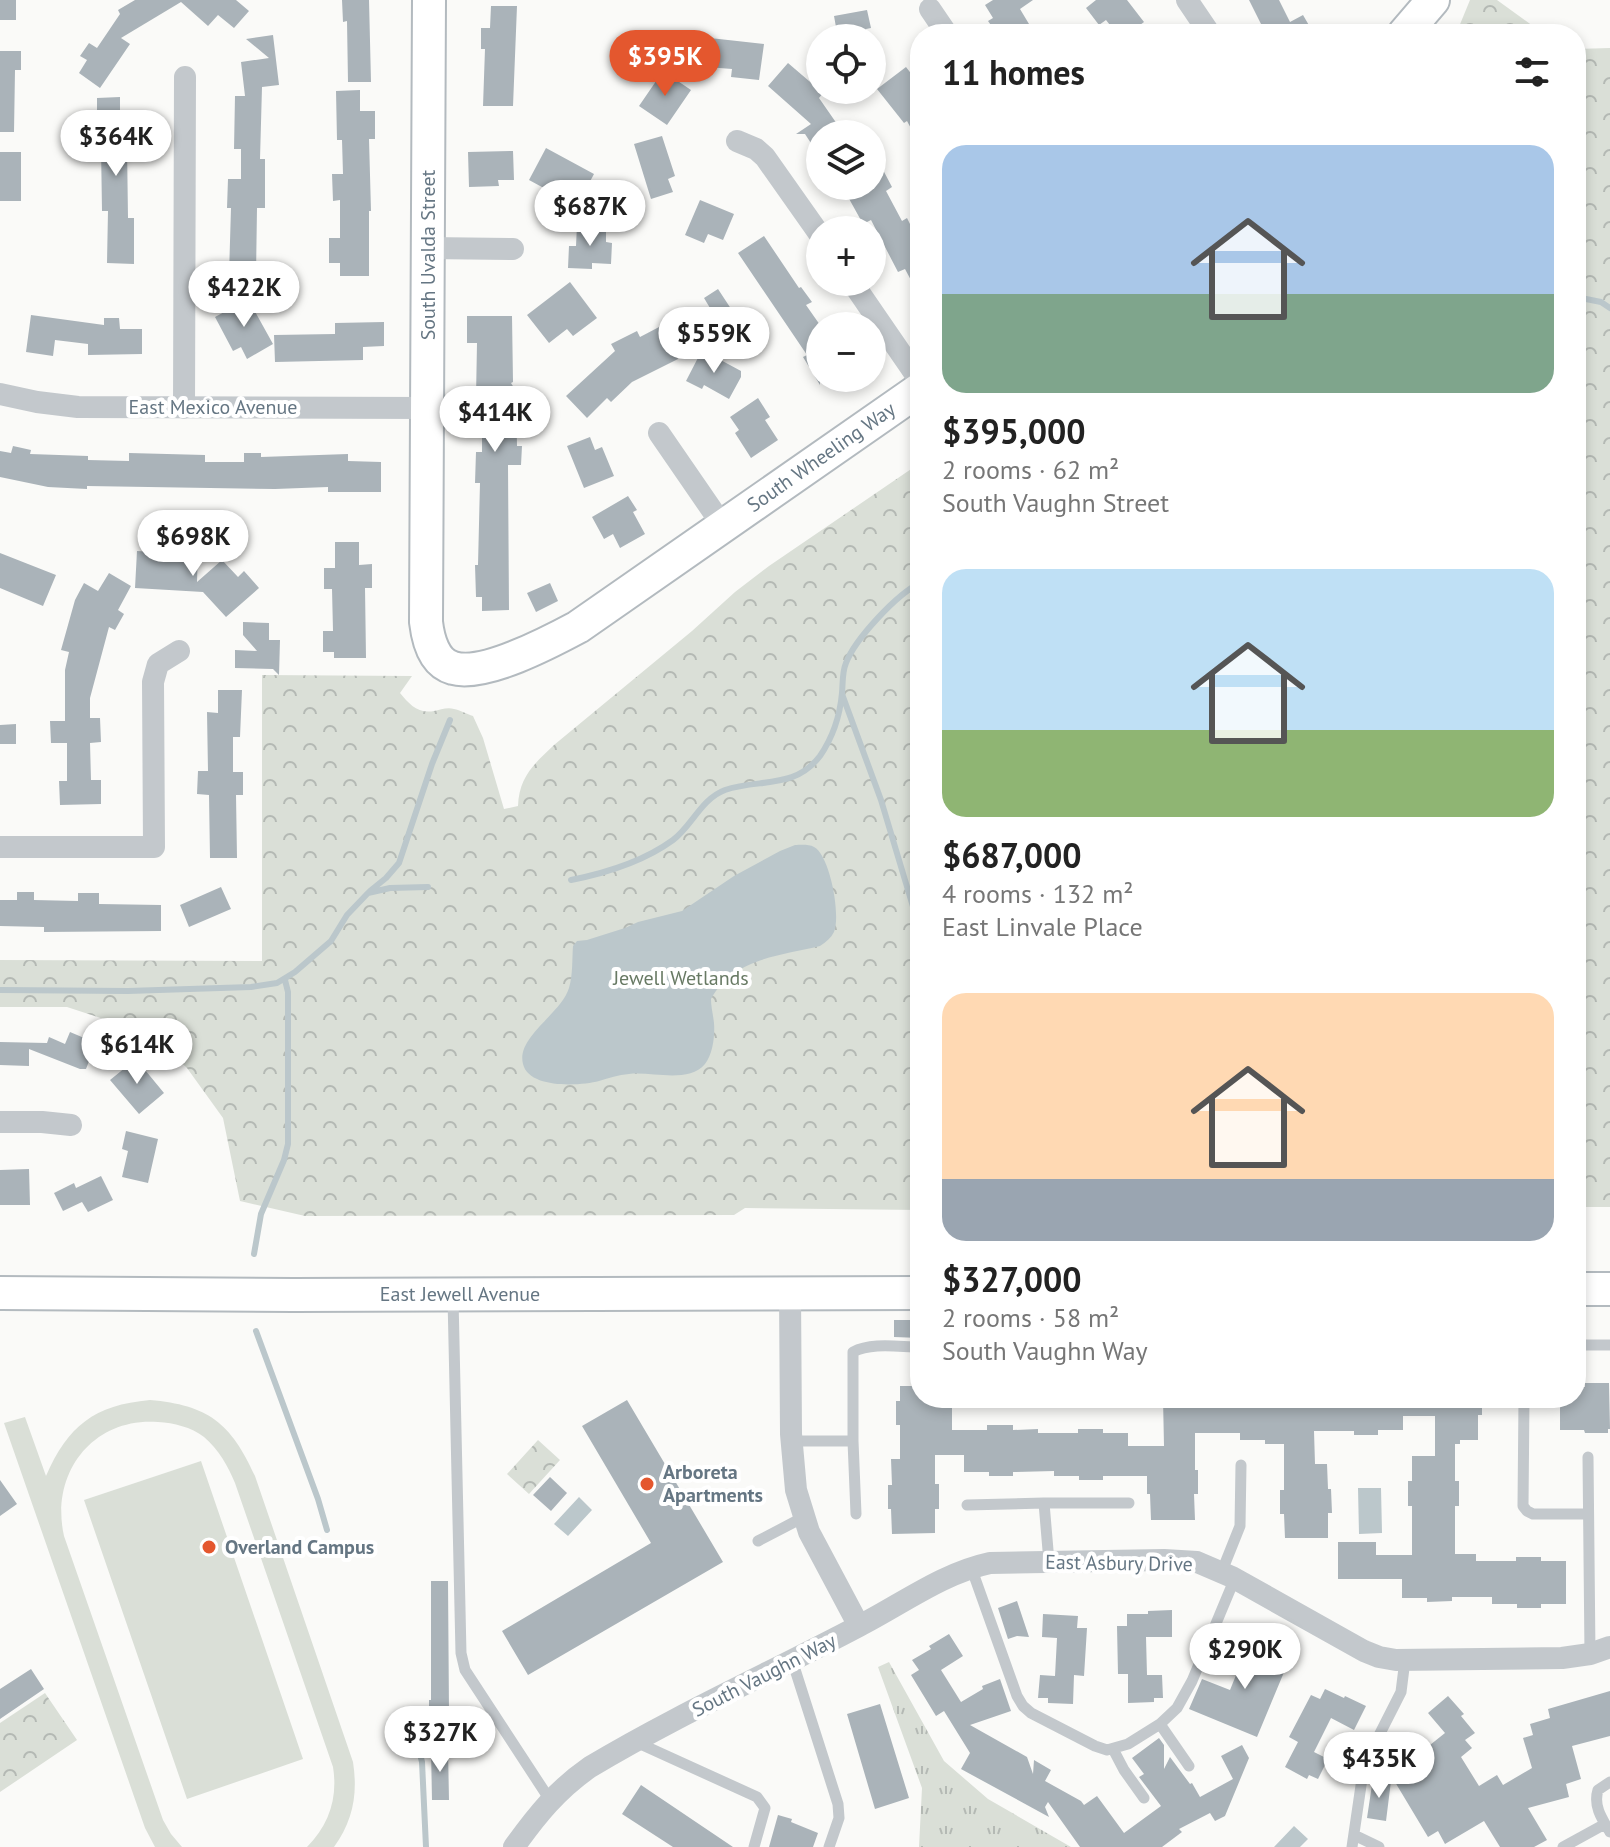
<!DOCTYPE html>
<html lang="en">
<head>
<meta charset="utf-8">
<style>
	body { margin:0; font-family:"PT Sans",sans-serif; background:#f2f2f2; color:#222; height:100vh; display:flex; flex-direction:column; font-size:30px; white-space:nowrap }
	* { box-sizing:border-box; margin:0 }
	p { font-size:26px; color:#767676 }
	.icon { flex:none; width:44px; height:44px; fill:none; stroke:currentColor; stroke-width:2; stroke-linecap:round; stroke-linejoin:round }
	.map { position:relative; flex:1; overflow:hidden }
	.details { position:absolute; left:910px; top:24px; width:676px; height:1384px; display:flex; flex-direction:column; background:#fff; border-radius:32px; box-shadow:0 4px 12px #0003 }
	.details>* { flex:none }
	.controls { position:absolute; left:806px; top:24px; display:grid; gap:16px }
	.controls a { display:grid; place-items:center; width:80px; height:80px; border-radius:50%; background:#fff; box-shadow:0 4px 12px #0003; font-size:40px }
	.price { position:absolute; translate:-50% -68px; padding:0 18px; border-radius:28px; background:#fff; color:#222; font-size:26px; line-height:52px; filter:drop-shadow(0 2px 4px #0008) }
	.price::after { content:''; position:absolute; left:50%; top:48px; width:24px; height:18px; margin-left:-12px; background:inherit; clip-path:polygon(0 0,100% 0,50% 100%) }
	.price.active { background:#e4572e; color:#fff }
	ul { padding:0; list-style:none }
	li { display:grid; align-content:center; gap:16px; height:424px; padding:0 32px }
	li span { display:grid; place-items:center; height:248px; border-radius:24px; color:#555 }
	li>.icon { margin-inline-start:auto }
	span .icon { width:144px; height:144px; fill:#fffc; stroke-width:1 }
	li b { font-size:34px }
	h2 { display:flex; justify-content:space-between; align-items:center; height:96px; padding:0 32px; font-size:34px }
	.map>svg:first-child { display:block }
	.grass { fill:url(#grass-tufts) }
	.park { fill:url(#park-crowns) }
	.pitch { fill:#dadfd7 }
	.water { fill:#bbc7cb }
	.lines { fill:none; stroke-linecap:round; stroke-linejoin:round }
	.stream { stroke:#bbc7cb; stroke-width:6 }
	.building { fill:#aab3b9 }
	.secondary-casing { stroke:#b3babf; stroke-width:36 }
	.lane { stroke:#c3c8cc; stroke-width:11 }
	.street { stroke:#c3c8cc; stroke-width:22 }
	.secondary { stroke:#fff; stroke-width:32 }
	.poi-dot { fill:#e4572e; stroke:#fff; stroke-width:3 }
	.labels { text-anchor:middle; stroke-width:8; stroke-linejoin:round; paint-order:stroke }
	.street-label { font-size:20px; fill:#657683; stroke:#fff }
	.park-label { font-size:20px; fill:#687a64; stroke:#fff }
	.poi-label { font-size:20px; font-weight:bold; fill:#657683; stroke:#fff; text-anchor:start }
</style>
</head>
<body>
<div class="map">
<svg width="1610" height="1847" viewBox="0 0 1610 1847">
	<defs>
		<pattern id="grass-tufts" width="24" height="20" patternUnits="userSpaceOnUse" patternTransform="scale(2)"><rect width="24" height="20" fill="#dadfd7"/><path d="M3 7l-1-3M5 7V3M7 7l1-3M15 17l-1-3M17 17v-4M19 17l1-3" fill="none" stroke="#b4b9b4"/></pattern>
		<pattern id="park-crowns" width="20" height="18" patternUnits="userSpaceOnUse" patternTransform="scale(2)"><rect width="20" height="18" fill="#dadfd7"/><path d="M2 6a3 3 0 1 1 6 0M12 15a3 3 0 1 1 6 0" fill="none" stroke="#b4b9b4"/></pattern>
	</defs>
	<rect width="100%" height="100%" fill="#fafaf8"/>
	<path class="grass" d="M889,1662L944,1761L988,1799L1071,1847H919L922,1788L878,1667Z"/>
	<path class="park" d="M1470,0H1497L1544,34H1456Z
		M1610,48V1207H1576V49Z
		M920,463V1210L745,1208L734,1215L305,1216L240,1201L223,1118L187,1068L166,1048L125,1026L67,1007H0V960L262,961V675L412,676L400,693C409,704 418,714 434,711C440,710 447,707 454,709C460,710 467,714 473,716L483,738L504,809L518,806C519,777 534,764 554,745L692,631L735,592L769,566Z
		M538,1440L560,1460L529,1494L507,1474Z
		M45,1693L77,1740L0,1792V1723Z"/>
	<path class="pitch" d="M150,1400C208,1405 231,1423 255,1476L353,1762C358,1794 353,1821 334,1847H307C329,1825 338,1798 333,1767L235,1483C228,1466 219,1450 204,1437C191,1427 174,1423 158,1422C92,1417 50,1474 64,1536L163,1820L171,1834L182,1847H155L145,1828L4,1423L25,1417L46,1476C68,1426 94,1405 150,1400Z
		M201,1461L303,1759L187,1799L84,1500Z"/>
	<path class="water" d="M795,845C800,845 809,844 814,847C830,855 841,916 834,932C831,938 826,942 820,946C780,956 733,958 711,999C711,1007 713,1014 714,1023C715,1035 713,1054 705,1064C688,1084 651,1071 629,1074C618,1075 609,1078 599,1081C580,1086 529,1089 523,1064C516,1037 561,1014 569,988C573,975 572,959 573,946L577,941L587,940L625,928L638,922L682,911L734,876L780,851Z
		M1358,1488H1381L1382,1533L1359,1534Z
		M579,1497L592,1510L568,1536L554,1524Z
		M1294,1826L1308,1839L1300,1847H1274Z"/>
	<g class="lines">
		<path class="stream" d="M1576,297L1601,302L1610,308
			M842,694L881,800L920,930
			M571,880C606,873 643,862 673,840C692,826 701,799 725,790C760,778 794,790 820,756C833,737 840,715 842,693C843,683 842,672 846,663C855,639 897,594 920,583
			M370,891L386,878L399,863L432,764L450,720
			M0,990L128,991L251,987L277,983L295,972L331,941L347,915L368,893L390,888L428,887
			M254,1254L261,1214L284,1160L288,1144V992L285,980
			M256,1331L318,1499L327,1530
			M414,1729L422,1762L426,1847"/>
	</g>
	<path class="building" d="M0,0H16V20H0Z
		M135,0H236L249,11L234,28L218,15L208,26L181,2L121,38L130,44L100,88L79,73L87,60L80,56L89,43L97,48L120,14L118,10Z
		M342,0H369L371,82H348L347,21L343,22Z
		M993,0H1033L1020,9L1032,29L1024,34H997L988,21L993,18L985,5Z
		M1096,0H1127L1144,22L1128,34H1117L1106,20L1099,25L1086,8Z
		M1249,0H1279L1290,22L1303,15L1314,34H1266Z
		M491,6H517L513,106H483L485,49H481V28H490Z
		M867,10L871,28L866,29L867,38H838L834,16Z
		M273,35L279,85L262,87L260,159H265V208H257L256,276L229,275L231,208H227L228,179H241V149H234L235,96H245L241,62L269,58L246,39Z
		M710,38L764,44L759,80L731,77L732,69L707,67Z
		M0,51H21V70H15L14,132H0Z
		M788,63L823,93L819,98L844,134H820V157L805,134H796L811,124L768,86Z
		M906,67L920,85V145L907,121L904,123L877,89Z
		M663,71L691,90L667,125L639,106Z
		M360,90V111H375V139H369L371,211H369V276H340V263H329V238H340V200L333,201L332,174H343L342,140H337L336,91Z
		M120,97V118H135L136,145L127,146L128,218H134V264L107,263L108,211H102L101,146H97V98Z
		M662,136L675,176L668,179L673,192L651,199L634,144Z
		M546,148L594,174L577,206L529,180Z
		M872,149L892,187L886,191L902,221L907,218L920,244V297L905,269L898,272L871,220L863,224L842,186H872Z
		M513,151L514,180H498L499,186L469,187L468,152Z
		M0,152H21V201H0Z
		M700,200L734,214L723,240L708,234L704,243L685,235Z
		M577,225L606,227V242L612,243L611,264L592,263V269L568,268L569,246H576Z
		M764,236L799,288L801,287L812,302L806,305L820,325V385L803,357L807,355L738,253Z
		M570,282L597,318L573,336L567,329L549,343L527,315Z
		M718,289L741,324L703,349L713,330L706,318L713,313L704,298Z
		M248,299L273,344L247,359L241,347L233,351L215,317Z
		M31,315L104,325V318H119L120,329H142V354L88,355V344L55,340L53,356L26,352Z
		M467,316H512L513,382L511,383L516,391L517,446H522L521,465H508L509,610L482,611V597H476L475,565H478L480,483H475L476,452H482V437H484V397H476L477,343H467Z
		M384,322V346L363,347V360L275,362L274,335L335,334V323Z
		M661,326L678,359L632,382L611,402L607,398L587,418L566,396L615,351L611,344L637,331L640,337Z
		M702,350L741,371V377L729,399L704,385L702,389L686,381Z
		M758,398L770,417L765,420L778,440L751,458L735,433L739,430L730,417Z
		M590,437L595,450L602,447L614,476L584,488L567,446Z
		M13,446L31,450L30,454L88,456V460L129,461V453L205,455V462H244V453H261V457L348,454V461L381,462V492H328V487L275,489L87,486V489L48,487L0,477V451L11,453Z
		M628,496L637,510L633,512L645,534L620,548L613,534L604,539L592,517Z
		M335,542H359V565L372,564V588H365L366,658H334V652H323V631H333L332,589H324V568H335Z
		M170,549L198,550L197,582L222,560L238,577L244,571L259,588L226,617L203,592L135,588L137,551L170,553Z
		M0,553L56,575L43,606L0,588Z
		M109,573L131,586L118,610L124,614L115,630L109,627L90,698V718H100L101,742L90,743L91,780H101V804L60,805L59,781H67V743H51L50,721H65V670L69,652L61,650L75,600L84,583L98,591Z
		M550,583L558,601L536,612L527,593Z
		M243,622L269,623V640H280L279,675L273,669L235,668V650L257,651L243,635Z
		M218,690H242L240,737H233V772H243V795H236L237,858H210L209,795L197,794L198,771H208L207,712L218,713Z
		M16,724V744H0V725Z
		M221,887L231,909L189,927L180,905Z
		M17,892H34V900L78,901V893H99V904L161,905V931L44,932V927L0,926V900H17Z
		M70,1032L96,1043L86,1069H80L29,1049V1066L0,1065V1042L47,1043L49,1037L65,1044Z
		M136,1059L164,1093L139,1114L110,1080Z
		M126,1131L158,1139L148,1183L122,1177L128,1151L122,1149Z
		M29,1169L30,1205H0V1170Z
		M101,1176L113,1200L88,1212L82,1202L63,1211L54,1193L74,1183L76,1188Z
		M894,1320H920V1338L894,1337Z
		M1585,1383H1609L1610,1429H1608V1433H1585L1584,1430H1560V1398H1576V1387H1585Z
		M900,1386H920V1398H948V1401H952V1430H987V1425H1013V1430L1038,1429V1433H1078V1429H1103V1433H1128V1446H1164L1163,1398H1482V1415H1478V1440H1460V1444H1455V1481H1459V1506H1455V1554H1476V1561H1516V1557H1541V1561H1566V1604H1541V1608H1517V1604H1492V1597H1452V1601L1427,1602V1598H1402V1579H1338V1542H1376V1555H1412V1506H1408V1481H1412V1456H1435V1416H1403V1430H1378V1435H1354V1431H1314L1315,1464H1327L1328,1489H1331L1332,1513H1328V1538H1285L1284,1514H1280V1490H1284V1444H1265V1440H1240V1433H1195V1470H1198V1494H1194L1195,1520H1151L1150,1494H1147V1476H1103V1480H1079V1476H1054V1471L1013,1472V1476H989V1472H964V1455H935V1484H939V1509H935V1533L892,1534L891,1509H888V1485H892L891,1459H900V1425H896V1401H900Z
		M627,1400L723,1562L528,1675L502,1631L651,1543L582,1426Z
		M550,1477L567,1493L551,1511L533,1495Z
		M0,1480L17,1504L0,1516Z
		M431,1581H448L449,1714H445V1718H429V1700H431Z
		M1017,1601L1029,1637L1017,1636L1008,1639L998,1608Z
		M1172,1610V1637H1146L1147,1675H1162L1163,1698H1154V1702L1128,1703V1674H1118L1117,1626H1127V1614H1148V1611Z
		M1043,1614L1078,1616L1077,1628H1087L1084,1676L1074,1675L1073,1704L1048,1703V1698H1038L1040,1675L1055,1676L1057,1638L1042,1637Z
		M949,1634L963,1656L941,1670L961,1702L983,1689L982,1686L1000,1679L1011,1711L970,1725L1027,1757L1033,1774L1034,1760L1051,1770L1045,1781L1081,1801L1084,1805L1097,1796L1124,1833L1161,1806L1139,1777L1144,1774L1132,1758L1159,1738L1164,1745V1769L1170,1757L1190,1784L1192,1783L1200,1797L1233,1779L1221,1756L1242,1745L1249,1758L1225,1816L1215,1821L1210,1813L1179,1829L1182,1832L1162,1847H1080L1048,1802L1045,1807L1049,1817L961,1769L970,1753L944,1711L936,1716L911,1675L919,1670L912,1660L931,1649L929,1646Z
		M1264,1642L1292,1653L1257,1737L1189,1709L1202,1679L1230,1690L1247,1648L1259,1653Z
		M31,1669L44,1689L0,1719V1689Z
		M1325,1689L1344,1698L1345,1696L1366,1706L1354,1730L1331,1718L1314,1752L1328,1759L1318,1779L1309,1775L1307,1779L1285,1767L1298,1742L1289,1737L1311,1695L1320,1699Z
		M1610,1691V1736L1572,1746L1581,1779L1566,1784L1569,1797L1528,1808L1547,1840L1534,1847H1500L1484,1821L1445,1844L1438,1831L1428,1837L1395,1782L1407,1783L1388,1759L1405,1745L1415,1757L1445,1733L1428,1713L1448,1696L1464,1714L1461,1716L1475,1733L1465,1740L1472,1748L1461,1757L1479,1786L1497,1775L1503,1785L1532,1768L1523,1738L1533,1735L1530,1724L1550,1718L1548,1709Z
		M880,1704L909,1798L875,1809L847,1714Z
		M431,1749H448L449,1800H432Z
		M1373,1778L1391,1781L1386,1821L1367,1818Z
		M641,1785L733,1847H673L622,1814Z
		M778,1815L792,1819L791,1822L818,1833L813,1847H769Z"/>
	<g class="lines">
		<defs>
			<path id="secondary" d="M429,0L426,622C428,639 434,663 453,668C484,677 550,642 578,627L920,389
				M1404,34L1433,0
				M1576,1289H1610
				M0,1293L294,1295L920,1293"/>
		</defs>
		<use href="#secondary" class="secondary-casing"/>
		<path class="lane" d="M453,1298L461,1653L465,1670L550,1800
			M1576,1345H1610
			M1524,1398L1523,1506L1527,1511L1533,1514H1588
			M792,1441H853V1352C872,1342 899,1347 920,1347
			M853,1441L856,1514
			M1588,1457L1590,1654
			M1044,1503H1129
			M967,1505L1044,1503L1049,1562
			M758,1541L804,1517
			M971,1567L1017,1696L1023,1706L1031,1713L1095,1746L1107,1750L1128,1744L1160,1724L1177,1708L1192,1681L1235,1578
			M1222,1571L1240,1526L1241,1465
			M792,1660L838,1804L839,1818L829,1847
			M1160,1724L1189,1766
			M636,1742L757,1797L765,1808L754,1847
			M1113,1749L1124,1770L1144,1798
			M1610,1782L1598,1790C1593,1806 1602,1819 1610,1832
			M1354,1835L1379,1847
			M1352,1847L1364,1765L1401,1692L1405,1660
			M1563,1847L1605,1824"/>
		<path class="street" d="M1187,0L1210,34
			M930,9L947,34
			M737,141L756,149L765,157L820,235
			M428,248L513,249
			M852,282L920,381
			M0,394L37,402L78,407L428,408
			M184,408L185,77
			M659,433L723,526
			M0,847H154L153,682L158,664L179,651
			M0,1122H42L71,1125
			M790,1294L791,1434L796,1490L809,1532L859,1626
			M514,1847C537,1815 557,1790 590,1767C677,1715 770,1673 859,1626C902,1604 943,1573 990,1563L1164,1560L1197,1562L1232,1577L1364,1651L1379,1657L1396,1660L1562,1658L1590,1654L1610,1647"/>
		<use href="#secondary" class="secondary"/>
	</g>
	<g class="poi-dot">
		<circle cx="647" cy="1484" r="8"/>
		<circle cx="209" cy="1547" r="8"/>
	</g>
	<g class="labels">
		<g class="street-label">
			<text transform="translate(428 255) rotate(-90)" y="7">South Uvalda Street</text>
			<text x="213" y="414">East Mexico Avenue</text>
			<text transform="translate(821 457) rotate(-35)" y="7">South Wheeling Way</text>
			<text x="460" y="1301">East Jewell Avenue</text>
			<text transform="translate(1119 1563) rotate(1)" y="7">East Asbury Drive</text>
			<text transform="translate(764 1675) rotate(-27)" y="7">South Vaughn Way</text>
		</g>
		<g class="park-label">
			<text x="681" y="985">Jewell Wetlands</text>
		</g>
		<g class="poi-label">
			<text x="663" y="1479">Arboreta<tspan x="663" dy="23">Apartments</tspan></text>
			<text x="225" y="1554">Overland Campus</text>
		</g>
	</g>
</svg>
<div class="controls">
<a><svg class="icon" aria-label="locate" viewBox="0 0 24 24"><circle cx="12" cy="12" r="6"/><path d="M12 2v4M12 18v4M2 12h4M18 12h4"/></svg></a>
<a><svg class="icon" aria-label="layers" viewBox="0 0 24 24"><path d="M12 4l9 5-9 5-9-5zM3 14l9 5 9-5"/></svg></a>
<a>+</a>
<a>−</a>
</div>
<b class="price active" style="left:665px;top:98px">$395K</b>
<b class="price" style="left:116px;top:178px">$364K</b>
<b class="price" style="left:590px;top:248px">$687K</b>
<b class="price" style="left:244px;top:329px">$422K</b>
<b class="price" style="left:714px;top:375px">$559K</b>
<b class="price" style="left:495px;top:454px">$414K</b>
<b class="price" style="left:193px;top:578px">$698K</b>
<b class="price" style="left:137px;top:1086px">$614K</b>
<b class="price" style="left:1245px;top:1691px">$290K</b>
<b class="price" style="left:440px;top:1774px">$327K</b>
<b class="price" style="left:1379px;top:1800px">$435K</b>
<section class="details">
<h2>11 homes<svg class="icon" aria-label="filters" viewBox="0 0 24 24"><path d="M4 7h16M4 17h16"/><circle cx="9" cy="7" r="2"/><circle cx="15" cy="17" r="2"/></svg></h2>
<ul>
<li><span style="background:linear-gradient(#a9c7e8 60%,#7fa58c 0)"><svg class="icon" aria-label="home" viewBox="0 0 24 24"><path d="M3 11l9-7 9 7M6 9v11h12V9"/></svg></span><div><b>$395,000</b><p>2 rooms · 62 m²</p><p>South Vaughn Street</p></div></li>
<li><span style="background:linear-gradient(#bfe0f5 65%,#8fb573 0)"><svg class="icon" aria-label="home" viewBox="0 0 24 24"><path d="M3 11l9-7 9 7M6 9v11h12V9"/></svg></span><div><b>$687,000</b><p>4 rooms · 132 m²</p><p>East Linvale Place</p></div></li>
<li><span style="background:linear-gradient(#ffd9b3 75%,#9aa5b1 0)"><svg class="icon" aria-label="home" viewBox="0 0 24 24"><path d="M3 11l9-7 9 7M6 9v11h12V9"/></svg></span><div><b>$327,000</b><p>2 rooms · 58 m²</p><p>South Vaughn Way</p></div></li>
</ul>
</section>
</div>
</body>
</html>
